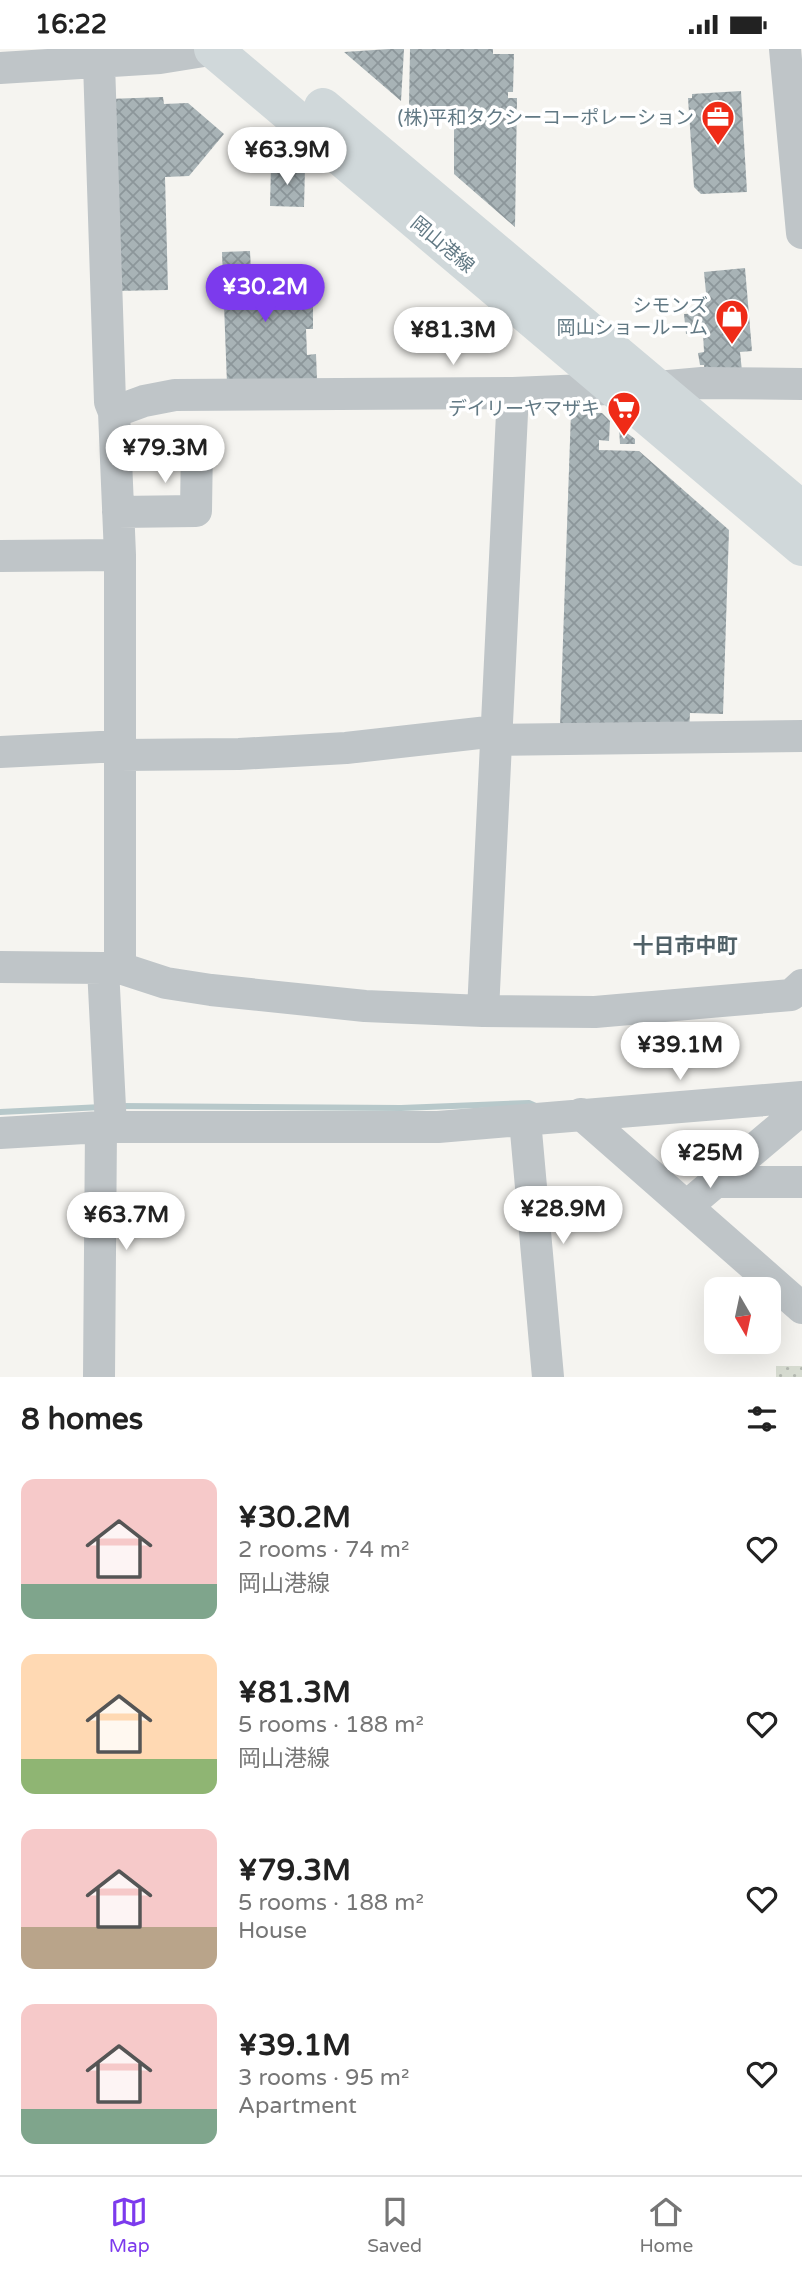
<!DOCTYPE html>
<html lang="en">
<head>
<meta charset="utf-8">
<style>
	body { margin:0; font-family:"Varela Round","Noto Sans JP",sans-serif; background:#f2f2f2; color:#222; height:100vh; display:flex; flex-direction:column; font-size:26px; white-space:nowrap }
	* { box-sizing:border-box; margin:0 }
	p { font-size:23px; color:#767676 }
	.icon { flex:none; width:38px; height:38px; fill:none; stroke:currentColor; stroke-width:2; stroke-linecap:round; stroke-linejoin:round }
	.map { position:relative; height:1328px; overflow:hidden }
	.drawer { display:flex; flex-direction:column; background:#fff; flex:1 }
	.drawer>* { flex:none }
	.needle { width:46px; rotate:171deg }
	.tools { position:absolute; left:704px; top:1228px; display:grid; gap:14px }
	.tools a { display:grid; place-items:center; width:77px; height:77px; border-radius:14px; background:#fff; box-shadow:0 7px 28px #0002; font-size:35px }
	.price { position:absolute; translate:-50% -60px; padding:0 16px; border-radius:24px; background:#fff; color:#222; font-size:23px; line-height:46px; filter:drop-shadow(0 2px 4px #0008) }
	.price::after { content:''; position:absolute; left:50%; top:42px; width:21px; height:16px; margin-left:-10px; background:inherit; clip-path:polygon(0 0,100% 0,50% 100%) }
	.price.on { background:#7c3aed; color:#fff }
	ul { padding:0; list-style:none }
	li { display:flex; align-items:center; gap:21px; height:175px; padding:0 21px }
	li span { display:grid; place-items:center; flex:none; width:196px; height:140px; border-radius:14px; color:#555 }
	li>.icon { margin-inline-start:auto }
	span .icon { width:84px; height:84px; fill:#fffc; stroke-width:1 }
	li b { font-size:30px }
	h2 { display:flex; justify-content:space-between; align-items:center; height:84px; padding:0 21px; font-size:30px }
	.status { display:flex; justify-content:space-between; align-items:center; height:49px; padding:0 35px; background:#fff; direction:ltr }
	.status svg { height:19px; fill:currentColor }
	.dock { display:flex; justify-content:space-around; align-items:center; height:98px; border-top:2px solid #e0e0e0; background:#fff; font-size:19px; color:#767676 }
	.dock a { display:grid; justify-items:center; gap:4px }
	.dock .on { color:#7c3aed }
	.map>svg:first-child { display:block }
	.park { fill:url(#park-dots) }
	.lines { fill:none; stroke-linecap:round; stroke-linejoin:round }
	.stream { stroke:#b7c8ca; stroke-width:6 }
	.building { fill:url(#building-cross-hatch) }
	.minor { stroke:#bfc5c8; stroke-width:32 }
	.major { stroke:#d0d8da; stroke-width:38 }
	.labels { text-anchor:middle; stroke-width:7; stroke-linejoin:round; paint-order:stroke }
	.poi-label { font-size:19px; fill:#627984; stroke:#fff; text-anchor:end }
	.street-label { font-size:19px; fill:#627984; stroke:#fff }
	.neighbourhood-label { font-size:21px; font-weight:bold; fill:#506168; stroke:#fff }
</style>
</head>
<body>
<div class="status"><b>16:22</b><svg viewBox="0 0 49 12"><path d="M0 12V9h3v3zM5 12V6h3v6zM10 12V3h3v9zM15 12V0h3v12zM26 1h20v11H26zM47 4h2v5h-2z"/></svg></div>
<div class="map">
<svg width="802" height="1328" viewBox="0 0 802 1328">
	<defs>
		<pattern id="park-dots" width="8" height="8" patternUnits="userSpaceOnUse" patternTransform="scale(1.75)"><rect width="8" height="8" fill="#d7dcd1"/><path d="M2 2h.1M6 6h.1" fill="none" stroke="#b2b7af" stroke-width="1.8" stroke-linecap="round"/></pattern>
		<pattern id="building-cross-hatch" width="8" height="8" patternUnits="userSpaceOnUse" patternTransform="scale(1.75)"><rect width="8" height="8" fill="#a8b3b6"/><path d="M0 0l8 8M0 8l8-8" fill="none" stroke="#8c969a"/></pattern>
	</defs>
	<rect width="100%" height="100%" fill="#f5f4f0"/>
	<path class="park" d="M776,1317H802V1328H776Z"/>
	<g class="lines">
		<path class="stream" d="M120,1057L401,1059L529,1054L538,1058
			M0,1063L102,1058"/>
	</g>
	<path class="building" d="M389,0H404L401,52L344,3Z
		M410,0H493V5H514L513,43H508V49H517L515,178L454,125V58H409Z
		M741,42L747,143L701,145L694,138L688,49H692V45Z
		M163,48L164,55L188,54L224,85L189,127L165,128L168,241L114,242L108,50Z
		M271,118L305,119L304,158L270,157Z
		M250,202L251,223L298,221V231H303L304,256H313V280H306L307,306L316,305L317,331L227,335L222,203Z
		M745,219L752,302L740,303L742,322L705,325L704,316H700L698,304L704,303L703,283L686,285L684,265L700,264L699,255L707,254L704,223Z
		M571,363L602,364L610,372L609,392L599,391V401L639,402L729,481L723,665L690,664L689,681L560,677Z
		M619,378L635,390V395H620Z"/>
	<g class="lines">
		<path class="minor" d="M785,0L802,184
			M99,14L110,353L114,363L120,506V919
			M0,19L160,9L216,0
			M114,363L144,352L175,346L513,344L657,338L702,334L802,335
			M118,463L196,462L197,395
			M0,507L120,506
			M496,691L802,687
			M0,703L120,697
			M120,706L239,705L346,699L497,682
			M0,918L103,919L111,1078
			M103,919H120L166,934L211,941L365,957L483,962L595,963L791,946L802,936
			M483,962L513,344
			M581,1065L802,1259
			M525,1071L548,1328
			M0,1084L101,1078H438L802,1048
			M715,1133H802
			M687,1157L802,1060
			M99,1328L101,1078"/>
		<path class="major" d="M213,0L802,498
			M323,58L802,461"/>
	</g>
	<defs>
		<symbol id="office-pin" viewBox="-11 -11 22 30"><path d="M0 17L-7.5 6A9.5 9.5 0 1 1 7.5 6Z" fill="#ef2b17" stroke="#fff"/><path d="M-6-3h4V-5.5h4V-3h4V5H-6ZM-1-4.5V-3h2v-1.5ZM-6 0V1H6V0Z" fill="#fff"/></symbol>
		<symbol id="shop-pin" viewBox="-11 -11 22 30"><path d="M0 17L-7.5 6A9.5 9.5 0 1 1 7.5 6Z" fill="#ef2b17" stroke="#fff"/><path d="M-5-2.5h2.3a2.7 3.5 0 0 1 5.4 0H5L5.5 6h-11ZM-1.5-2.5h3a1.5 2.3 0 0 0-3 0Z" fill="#fff"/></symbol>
		<symbol id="supermarket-pin" viewBox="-11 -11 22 30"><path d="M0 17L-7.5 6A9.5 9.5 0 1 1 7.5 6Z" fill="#ef2b17" stroke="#fff"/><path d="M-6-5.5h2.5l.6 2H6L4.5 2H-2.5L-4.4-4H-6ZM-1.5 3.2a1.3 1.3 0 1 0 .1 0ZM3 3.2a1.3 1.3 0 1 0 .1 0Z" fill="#fff"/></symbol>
	</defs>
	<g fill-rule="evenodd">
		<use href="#office-pin" x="699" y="49" width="38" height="52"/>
		<use href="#shop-pin" x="713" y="248" width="38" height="52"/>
		<use href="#supermarket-pin" x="605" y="340" width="38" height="52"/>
	</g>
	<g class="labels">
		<g class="poi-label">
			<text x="694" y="75">(株)平和タクシーコーポレーション</text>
			<text x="708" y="263">シモンズ<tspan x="708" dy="22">岡山ショールーム</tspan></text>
			<text x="600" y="366">デイリーヤマザキ</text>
		</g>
		<g class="street-label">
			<text transform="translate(443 195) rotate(40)" y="7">岡山港線</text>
		</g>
		<g class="neighbourhood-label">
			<text x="685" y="904">十日市中町</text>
		</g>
	</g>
</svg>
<div class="tools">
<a><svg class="needle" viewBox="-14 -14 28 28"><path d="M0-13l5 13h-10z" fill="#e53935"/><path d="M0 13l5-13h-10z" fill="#767676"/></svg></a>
</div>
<b class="price" style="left:287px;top:138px">¥63.9M</b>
<b class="price on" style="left:265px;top:275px">¥30.2M</b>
<b class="price" style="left:453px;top:318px">¥81.3M</b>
<b class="price" style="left:165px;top:436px">¥79.3M</b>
<b class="price" style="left:680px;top:1033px">¥39.1M</b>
<b class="price" style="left:710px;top:1141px">¥25M</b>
<b class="price" style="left:563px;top:1197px">¥28.9M</b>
<b class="price" style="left:126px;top:1203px">¥63.7M</b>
</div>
<section class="drawer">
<h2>8 homes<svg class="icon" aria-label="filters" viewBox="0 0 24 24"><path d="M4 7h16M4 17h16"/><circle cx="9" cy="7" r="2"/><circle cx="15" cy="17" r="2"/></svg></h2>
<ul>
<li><span style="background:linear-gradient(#f6c9c9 75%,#7fa58c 0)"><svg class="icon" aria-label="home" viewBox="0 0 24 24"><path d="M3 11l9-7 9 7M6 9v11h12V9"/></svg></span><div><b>¥30.2M</b><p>2 rooms · 74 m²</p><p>岡山港線</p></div><svg class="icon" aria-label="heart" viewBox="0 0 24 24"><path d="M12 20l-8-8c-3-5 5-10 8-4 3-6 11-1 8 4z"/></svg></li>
<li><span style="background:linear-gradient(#ffd9b3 75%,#8fb573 0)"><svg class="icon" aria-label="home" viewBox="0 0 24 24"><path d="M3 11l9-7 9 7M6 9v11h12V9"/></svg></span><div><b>¥81.3M</b><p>5 rooms · 188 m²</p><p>岡山港線</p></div><svg class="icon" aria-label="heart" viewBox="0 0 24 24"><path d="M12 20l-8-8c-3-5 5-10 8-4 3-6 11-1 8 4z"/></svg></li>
<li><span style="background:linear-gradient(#f6c9c9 70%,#b9a48a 0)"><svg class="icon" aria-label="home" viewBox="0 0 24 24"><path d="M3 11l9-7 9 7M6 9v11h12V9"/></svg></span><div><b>¥79.3M</b><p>5 rooms · 188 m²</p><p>House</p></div><svg class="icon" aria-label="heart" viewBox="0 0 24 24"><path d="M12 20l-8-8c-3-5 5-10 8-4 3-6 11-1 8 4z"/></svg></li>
<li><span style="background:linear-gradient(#f6c9c9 75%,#7fa58c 0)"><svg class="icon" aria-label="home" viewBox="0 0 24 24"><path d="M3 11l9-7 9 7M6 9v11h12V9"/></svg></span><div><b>¥39.1M</b><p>3 rooms · 95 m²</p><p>Apartment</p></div><svg class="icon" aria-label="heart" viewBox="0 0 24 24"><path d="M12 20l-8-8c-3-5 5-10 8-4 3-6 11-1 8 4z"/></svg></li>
</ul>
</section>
<nav class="dock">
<a class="on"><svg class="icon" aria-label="map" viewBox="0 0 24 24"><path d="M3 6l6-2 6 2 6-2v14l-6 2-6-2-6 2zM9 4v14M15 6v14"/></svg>Map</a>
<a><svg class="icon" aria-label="saved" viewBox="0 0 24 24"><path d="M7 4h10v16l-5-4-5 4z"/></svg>Saved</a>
<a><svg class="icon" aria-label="home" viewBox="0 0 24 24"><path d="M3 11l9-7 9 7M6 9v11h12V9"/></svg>Home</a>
</nav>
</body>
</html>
